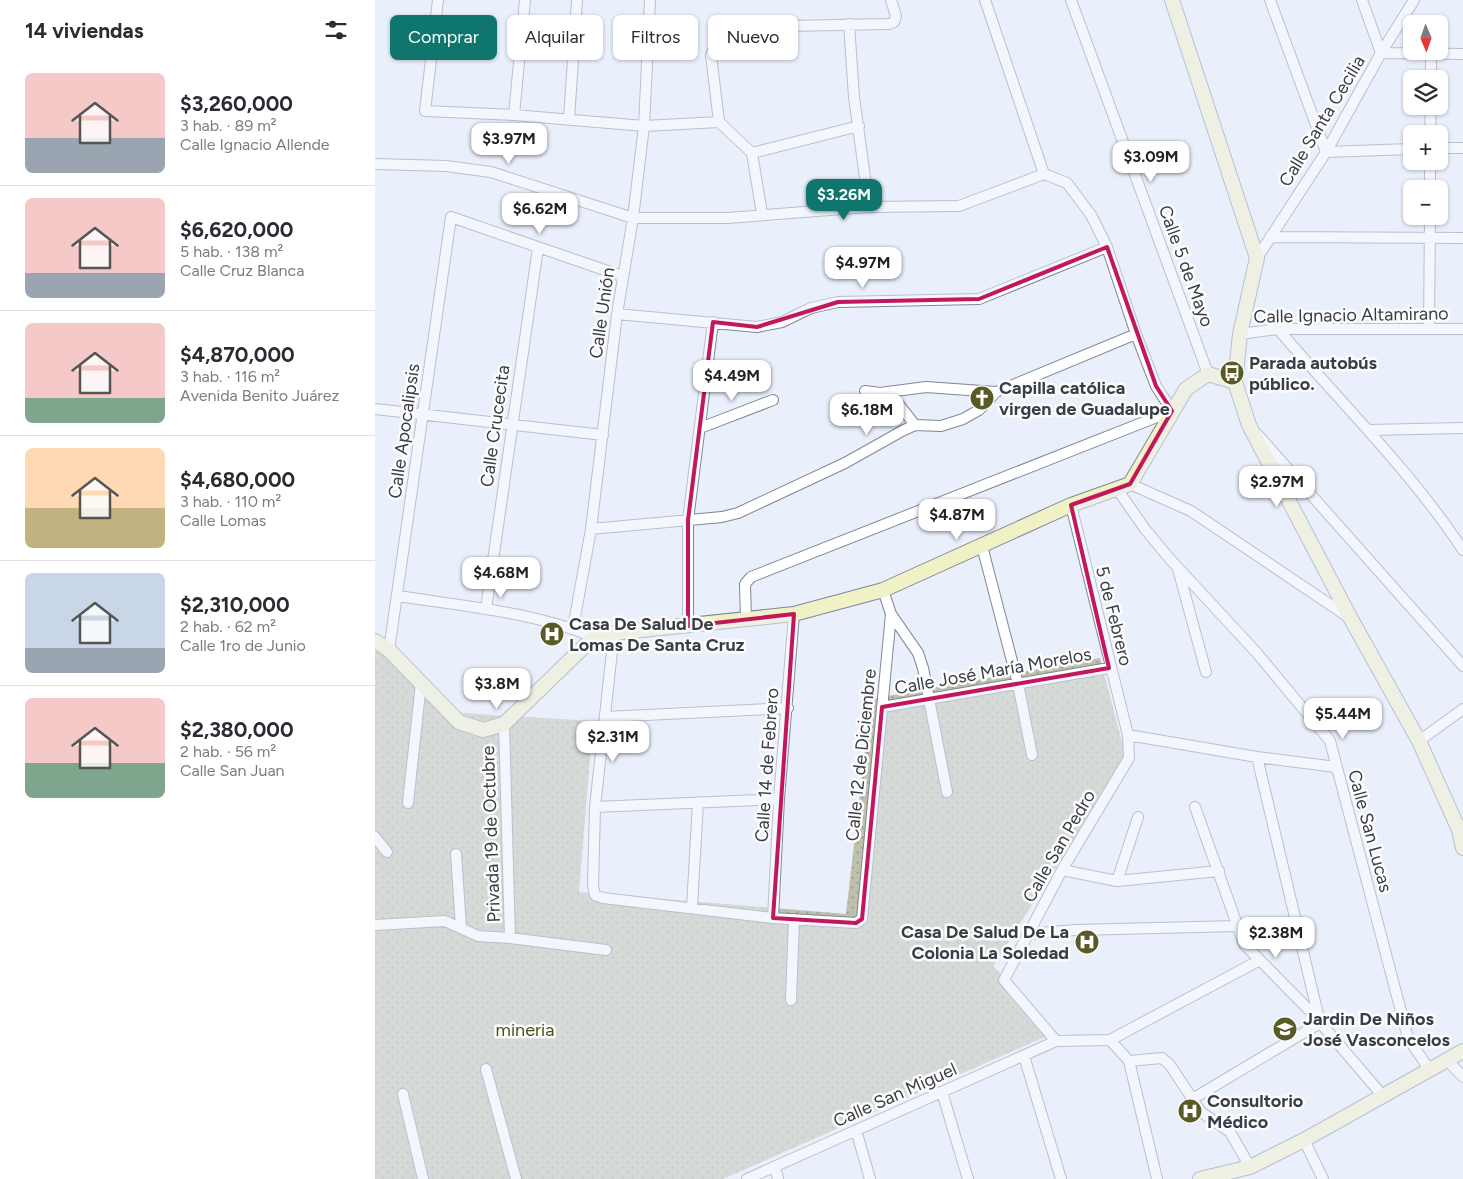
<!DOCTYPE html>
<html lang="es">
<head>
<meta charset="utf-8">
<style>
	body { margin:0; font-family:Figtree,sans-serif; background:#f7f7f7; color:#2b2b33; height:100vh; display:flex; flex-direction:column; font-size:19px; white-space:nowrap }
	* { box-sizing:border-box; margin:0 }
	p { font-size:16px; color:#7c7c81 }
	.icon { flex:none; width:28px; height:28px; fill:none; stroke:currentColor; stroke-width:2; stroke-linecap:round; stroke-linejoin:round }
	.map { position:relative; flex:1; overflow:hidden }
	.panel { display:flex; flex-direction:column; background:#fff; width:375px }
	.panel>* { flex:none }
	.top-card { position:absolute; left:15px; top:15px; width:475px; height:45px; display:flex; gap:10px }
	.needle { width:32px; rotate:178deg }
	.tools { position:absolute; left:1028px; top:15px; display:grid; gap:10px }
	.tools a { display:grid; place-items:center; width:45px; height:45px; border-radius:8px; background:#fff; box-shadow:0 1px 4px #0004; font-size:25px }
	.price { position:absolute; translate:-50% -42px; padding:0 11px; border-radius:10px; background:#fff; color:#222; font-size:16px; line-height:32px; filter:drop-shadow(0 1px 2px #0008) }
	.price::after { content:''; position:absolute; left:50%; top:30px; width:15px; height:11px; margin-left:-8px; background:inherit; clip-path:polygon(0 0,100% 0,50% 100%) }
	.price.current { background:#0f766e; color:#fff }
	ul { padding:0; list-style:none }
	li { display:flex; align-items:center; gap:15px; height:125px; padding:0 25px }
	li+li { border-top:1px solid #e1e1e2 }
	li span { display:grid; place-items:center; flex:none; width:140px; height:100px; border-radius:8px; color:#555 }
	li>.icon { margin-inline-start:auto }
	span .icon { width:60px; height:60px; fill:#fffc; stroke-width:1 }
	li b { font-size:21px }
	h2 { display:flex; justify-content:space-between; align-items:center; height:60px; padding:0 25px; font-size:21px }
	.chip { padding:0 18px; border-radius:8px; background:#fff; box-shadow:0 1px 4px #0004; font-size:18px; line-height:45px }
	.chip.current { background:#0f766e; color:#fff }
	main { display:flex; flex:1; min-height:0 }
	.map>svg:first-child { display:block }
	.green { fill:url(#green-dots) }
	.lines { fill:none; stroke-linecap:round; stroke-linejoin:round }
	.street-casing { stroke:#80879a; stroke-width:12 }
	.secondary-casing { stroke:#80879a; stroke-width:16 }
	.street { stroke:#fff; stroke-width:10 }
	.secondary { stroke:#f1f1c6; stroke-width:14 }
	.marked { fill:none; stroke:#c2185b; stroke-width:4; stroke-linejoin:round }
	.labels { text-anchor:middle; stroke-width:5; stroke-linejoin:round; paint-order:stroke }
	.street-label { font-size:18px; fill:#393d45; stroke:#fcfcfc }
	.poi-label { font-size:18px; font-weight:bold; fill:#393d45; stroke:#fcfcfc; text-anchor:start }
	.park-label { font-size:18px; fill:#4e4e15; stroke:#fcfcfc }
</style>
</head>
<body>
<main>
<section class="panel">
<h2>14 viviendas<svg class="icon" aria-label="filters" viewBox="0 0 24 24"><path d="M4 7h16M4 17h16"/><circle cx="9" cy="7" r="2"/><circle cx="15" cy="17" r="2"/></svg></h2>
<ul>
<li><span style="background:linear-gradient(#f6c9c9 65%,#9aa5b1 0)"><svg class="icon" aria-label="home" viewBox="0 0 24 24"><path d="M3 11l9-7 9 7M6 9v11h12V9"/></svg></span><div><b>$3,260,000</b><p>3 hab. · 89 m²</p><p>Calle Ignacio Allende</p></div></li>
<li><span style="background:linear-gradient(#f6c9c9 75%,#9aa5b1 0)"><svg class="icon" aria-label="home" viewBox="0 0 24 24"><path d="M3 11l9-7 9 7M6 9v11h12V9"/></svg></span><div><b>$6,620,000</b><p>5 hab. · 138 m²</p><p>Calle Cruz Blanca</p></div></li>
<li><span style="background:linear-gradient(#f6c9c9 75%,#7fa58c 0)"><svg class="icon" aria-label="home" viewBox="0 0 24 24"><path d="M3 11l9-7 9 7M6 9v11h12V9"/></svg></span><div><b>$4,870,000</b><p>3 hab. · 116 m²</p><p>Avenida Benito Juárez</p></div></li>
<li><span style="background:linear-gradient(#ffd9b3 60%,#c2b280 0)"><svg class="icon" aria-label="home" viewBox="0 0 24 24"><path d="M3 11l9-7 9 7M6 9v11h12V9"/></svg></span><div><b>$4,680,000</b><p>3 hab. · 110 m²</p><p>Calle Lomas</p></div></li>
<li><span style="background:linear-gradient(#c9d6e8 75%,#9aa5b1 0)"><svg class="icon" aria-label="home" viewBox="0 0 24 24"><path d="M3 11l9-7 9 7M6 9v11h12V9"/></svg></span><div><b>$2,310,000</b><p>2 hab. · 62 m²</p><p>Calle 1ro de Junio</p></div></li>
<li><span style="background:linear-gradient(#f6c9c9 65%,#7fa58c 0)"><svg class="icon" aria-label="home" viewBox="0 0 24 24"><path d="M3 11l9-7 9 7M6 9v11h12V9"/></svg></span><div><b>$2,380,000</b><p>2 hab. · 56 m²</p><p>Calle San Juan</p></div></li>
</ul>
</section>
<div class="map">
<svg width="1088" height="1179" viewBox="0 0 1088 1179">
	<defs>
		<pattern id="green-dots" width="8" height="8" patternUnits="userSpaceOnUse" patternTransform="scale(1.25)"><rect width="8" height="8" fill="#bec0ab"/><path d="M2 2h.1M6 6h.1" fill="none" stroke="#9b9d8d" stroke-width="1.8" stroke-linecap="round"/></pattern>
	</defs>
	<rect width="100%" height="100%" fill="#eaeffc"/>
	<path class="green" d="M3,641L70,712L218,721L204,892L471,914L496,699L725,658L751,757L618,966L681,1032L348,1179H0V652Z"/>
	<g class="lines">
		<defs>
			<path id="street" d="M63,0L50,111L139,115L269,126L344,122
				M610,0L669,174
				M696,0L833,374
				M895,0L951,152L1036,149
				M987,0L1006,53L1088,54
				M474,24L479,97L494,207
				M1056,79V54
				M139,115L150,0
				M194,119L202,0
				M1055,134L1056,106
				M1064,148H1088
				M377,153L484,126
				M0,164L71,166L116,172L258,218H353L494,207L584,206L669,174
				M1055,189V161
				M387,214L377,153L344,122L336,55L343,39L356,27L514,24L519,22L521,16L516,0
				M895,237L1088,238
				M882,258L951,152L1006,53L1039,0
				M242,314L382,327L407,322L436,308L463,302L604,299L732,247
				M1054,328L1055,216
				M903,329C965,402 1035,470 1088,550
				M865,334L903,329H1088
				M490,391L505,393L551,387L621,392
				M514,392L540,425
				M0,409L228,435
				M325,428L398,400
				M993,430L1088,428
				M883,435L1088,666
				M755,484L816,511L975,618
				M742,489L770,529L794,558L881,652L955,741L1033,1038L1054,1069
				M216,529L347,517L363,513L470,463L527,431L540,425L566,426L588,419L604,410L621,392L761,334
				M607,546L643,684L657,755
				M803,569L831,672
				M23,596C88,606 158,612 219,637
				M111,609L163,248
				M516,614L543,653L548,668L572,792
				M371,620L370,584L376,577L797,411L781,386L761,334L732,247L716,215L692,183L669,174
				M313,626V520L338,322
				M198,628L216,529L242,314L258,218L269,126L275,0
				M239,633L220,807L218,886L220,895L228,898L398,918L481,923L487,919L516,614L508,590
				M14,650L76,217L247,276
				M507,707L734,668
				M230,717L413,708
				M129,724L135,938
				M753,735L882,757L961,767
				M1044,741L1088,709
				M33,803L46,683
				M220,807L404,799
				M820,807L869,944L937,1013L1007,1095
				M0,837L12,852
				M81,854L86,927
				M687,870L742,881L844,871
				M742,881L763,817
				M317,907L323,802
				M398,918L404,799L419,614
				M0,925L70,921L103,936L135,938L231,950
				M652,934L701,930L862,926
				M416,1000L419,919
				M735,1040L885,960
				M681,1041L629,980L687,870L754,758L753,735L696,505
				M649,1056L686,1179
				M1071,1059L1088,1077
				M754,1061L782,1179
				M111,1069L141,1179
				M567,1092L593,1179
				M28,1094L48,1179
				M819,1098L945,1023L882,757
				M481,1130L495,1179
				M929,1140L948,1179
				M400,1167L403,1179
				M372,1179L681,1041L735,1040L754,1061L787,1058L795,1065L826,1112L855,1132L875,1167"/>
			<path id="secondary" d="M797,0L882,258L865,334L860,382L874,425L976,619L1044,741L1084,830L1088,848
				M0,641L14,650L84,722L108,730L129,724L219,637L239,633L419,614L508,590L696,505L755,484L811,389L833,374L860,382
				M825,1179L875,1167L929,1140L1088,1051"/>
		</defs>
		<use href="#street" class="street-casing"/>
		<use href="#secondary" class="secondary-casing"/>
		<use href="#street" class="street"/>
		<use href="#secondary" class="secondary"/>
	</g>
	<path d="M0 0H1088V1179H0ZM732,247L781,386L797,411L755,484L696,505L734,668L507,707L487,919L481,923L398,918L419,614L313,626V520L338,322L382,327L463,302L604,299Z" fill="#eaeffc" fill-opacity=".55" fill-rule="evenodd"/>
	<path class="marked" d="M732,247L781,386L797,411L755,484L696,505L734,668L507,707L487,919L481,923L398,918L419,614L313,626V520L338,322L382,327L463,302L604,299Z"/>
	<defs>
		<symbol id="bus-disc" viewBox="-11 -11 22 22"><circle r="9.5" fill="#5a5a27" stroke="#fcfcfc"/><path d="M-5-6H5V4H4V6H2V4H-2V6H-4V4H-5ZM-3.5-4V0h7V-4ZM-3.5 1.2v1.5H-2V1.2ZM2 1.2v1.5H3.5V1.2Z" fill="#fff"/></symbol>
		<symbol id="church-disc" viewBox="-11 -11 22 22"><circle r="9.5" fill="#5a5a27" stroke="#fcfcfc"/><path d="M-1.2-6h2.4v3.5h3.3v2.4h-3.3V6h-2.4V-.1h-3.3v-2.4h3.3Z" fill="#fff"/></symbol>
		<symbol id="hospital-disc" viewBox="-11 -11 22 22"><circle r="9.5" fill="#5a5a27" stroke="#fcfcfc"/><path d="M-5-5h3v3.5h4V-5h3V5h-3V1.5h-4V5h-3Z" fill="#fff"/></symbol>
		<symbol id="school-disc" viewBox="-11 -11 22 22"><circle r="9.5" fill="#5a5a27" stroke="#fcfcfc"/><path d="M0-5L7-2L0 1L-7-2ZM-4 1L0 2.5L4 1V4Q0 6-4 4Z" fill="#fff"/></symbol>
	</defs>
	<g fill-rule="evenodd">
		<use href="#bus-disc" x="843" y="359" width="28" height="28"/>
		<use href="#church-disc" x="593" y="384" width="28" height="28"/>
		<use href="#hospital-disc" x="163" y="620" width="28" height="28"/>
		<use href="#hospital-disc" x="698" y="928" width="28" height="28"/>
		<use href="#school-disc" x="896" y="1015" width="28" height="28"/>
		<use href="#hospital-disc" x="801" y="1097" width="28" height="28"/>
	</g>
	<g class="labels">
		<g class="street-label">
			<text transform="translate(947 121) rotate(-59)" y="6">Calle Santa Cecilia</text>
			<text transform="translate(811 266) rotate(70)" y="6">Calle 5 de Mayo</text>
			<text transform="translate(227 313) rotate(-82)" y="6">Calle Unión</text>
			<text transform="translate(976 315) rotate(-1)" y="6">Calle Ignacio Altamirano</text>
			<text transform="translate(120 426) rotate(-82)" y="6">Calle Crucecita</text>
			<text transform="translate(29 431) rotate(-82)" y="6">Calle Apocalipsis</text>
			<text transform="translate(739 616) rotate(76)" y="6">5 de Febrero</text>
			<text transform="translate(618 671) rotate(-10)" y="6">Calle José María Morelos</text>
			<text transform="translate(486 755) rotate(-84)" y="6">Calle 12 de Diciembre</text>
			<text transform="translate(392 765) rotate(-86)" y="6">Calle 14 de Febrero</text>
			<text transform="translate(995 831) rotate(75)" y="6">Calle San Lucas</text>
			<text transform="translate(116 834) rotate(-92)" y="6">Privada 19 de Octubre</text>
			<text transform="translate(684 846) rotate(-60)" y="6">Calle San Pedro</text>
			<text transform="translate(520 1095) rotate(-24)" y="6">Calle San Miguel</text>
		</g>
		<g class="poi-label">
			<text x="874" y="369">Parada autobús<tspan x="874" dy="21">público.</tspan></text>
			<text x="624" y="394">Capilla católica<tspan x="624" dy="21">virgen de Guadalupe</tspan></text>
			<text x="194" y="630">Casa De Salud De<tspan x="194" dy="21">Lomas De Santa Cruz</tspan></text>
			<text x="694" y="938" text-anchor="end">Casa De Salud De La<tspan x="694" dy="21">Colonia La Soledad</tspan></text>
			<text x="928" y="1025">Jardin De Niños<tspan x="928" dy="21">José Vasconcelos</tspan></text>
			<text x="832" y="1107">Consultorio<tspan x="832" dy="21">Médico</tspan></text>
		</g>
		<g class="park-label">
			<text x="150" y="1036">mineria</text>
		</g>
	</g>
</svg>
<div class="tools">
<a><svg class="needle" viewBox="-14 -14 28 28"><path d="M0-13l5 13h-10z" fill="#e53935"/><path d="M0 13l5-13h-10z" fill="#7c7c81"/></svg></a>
<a><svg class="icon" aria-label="layers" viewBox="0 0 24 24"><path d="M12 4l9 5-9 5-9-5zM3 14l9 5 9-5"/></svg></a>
<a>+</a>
<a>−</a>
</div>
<b class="price" style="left:134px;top:165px">$3.97M</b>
<b class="price" style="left:776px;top:183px">$3.09M</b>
<b class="price current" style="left:469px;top:221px">$3.26M</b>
<b class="price" style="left:165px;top:235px">$6.62M</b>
<b class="price" style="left:488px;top:289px">$4.97M</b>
<b class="price" style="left:357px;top:402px">$4.49M</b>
<b class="price" style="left:492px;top:436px">$6.18M</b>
<b class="price" style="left:902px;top:508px">$2.97M</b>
<b class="price" style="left:582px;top:541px">$4.87M</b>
<b class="price" style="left:126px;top:599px">$4.68M</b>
<b class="price" style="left:122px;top:710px">$3.8M</b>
<b class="price" style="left:968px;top:740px">$5.44M</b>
<b class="price" style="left:238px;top:763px">$2.31M</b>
<b class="price" style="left:901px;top:959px">$2.38M</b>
<div class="top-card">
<a class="chip current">Comprar</a>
<a class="chip">Alquilar</a>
<a class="chip">Filtros</a>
<a class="chip">Nuevo</a>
</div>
</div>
</main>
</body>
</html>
